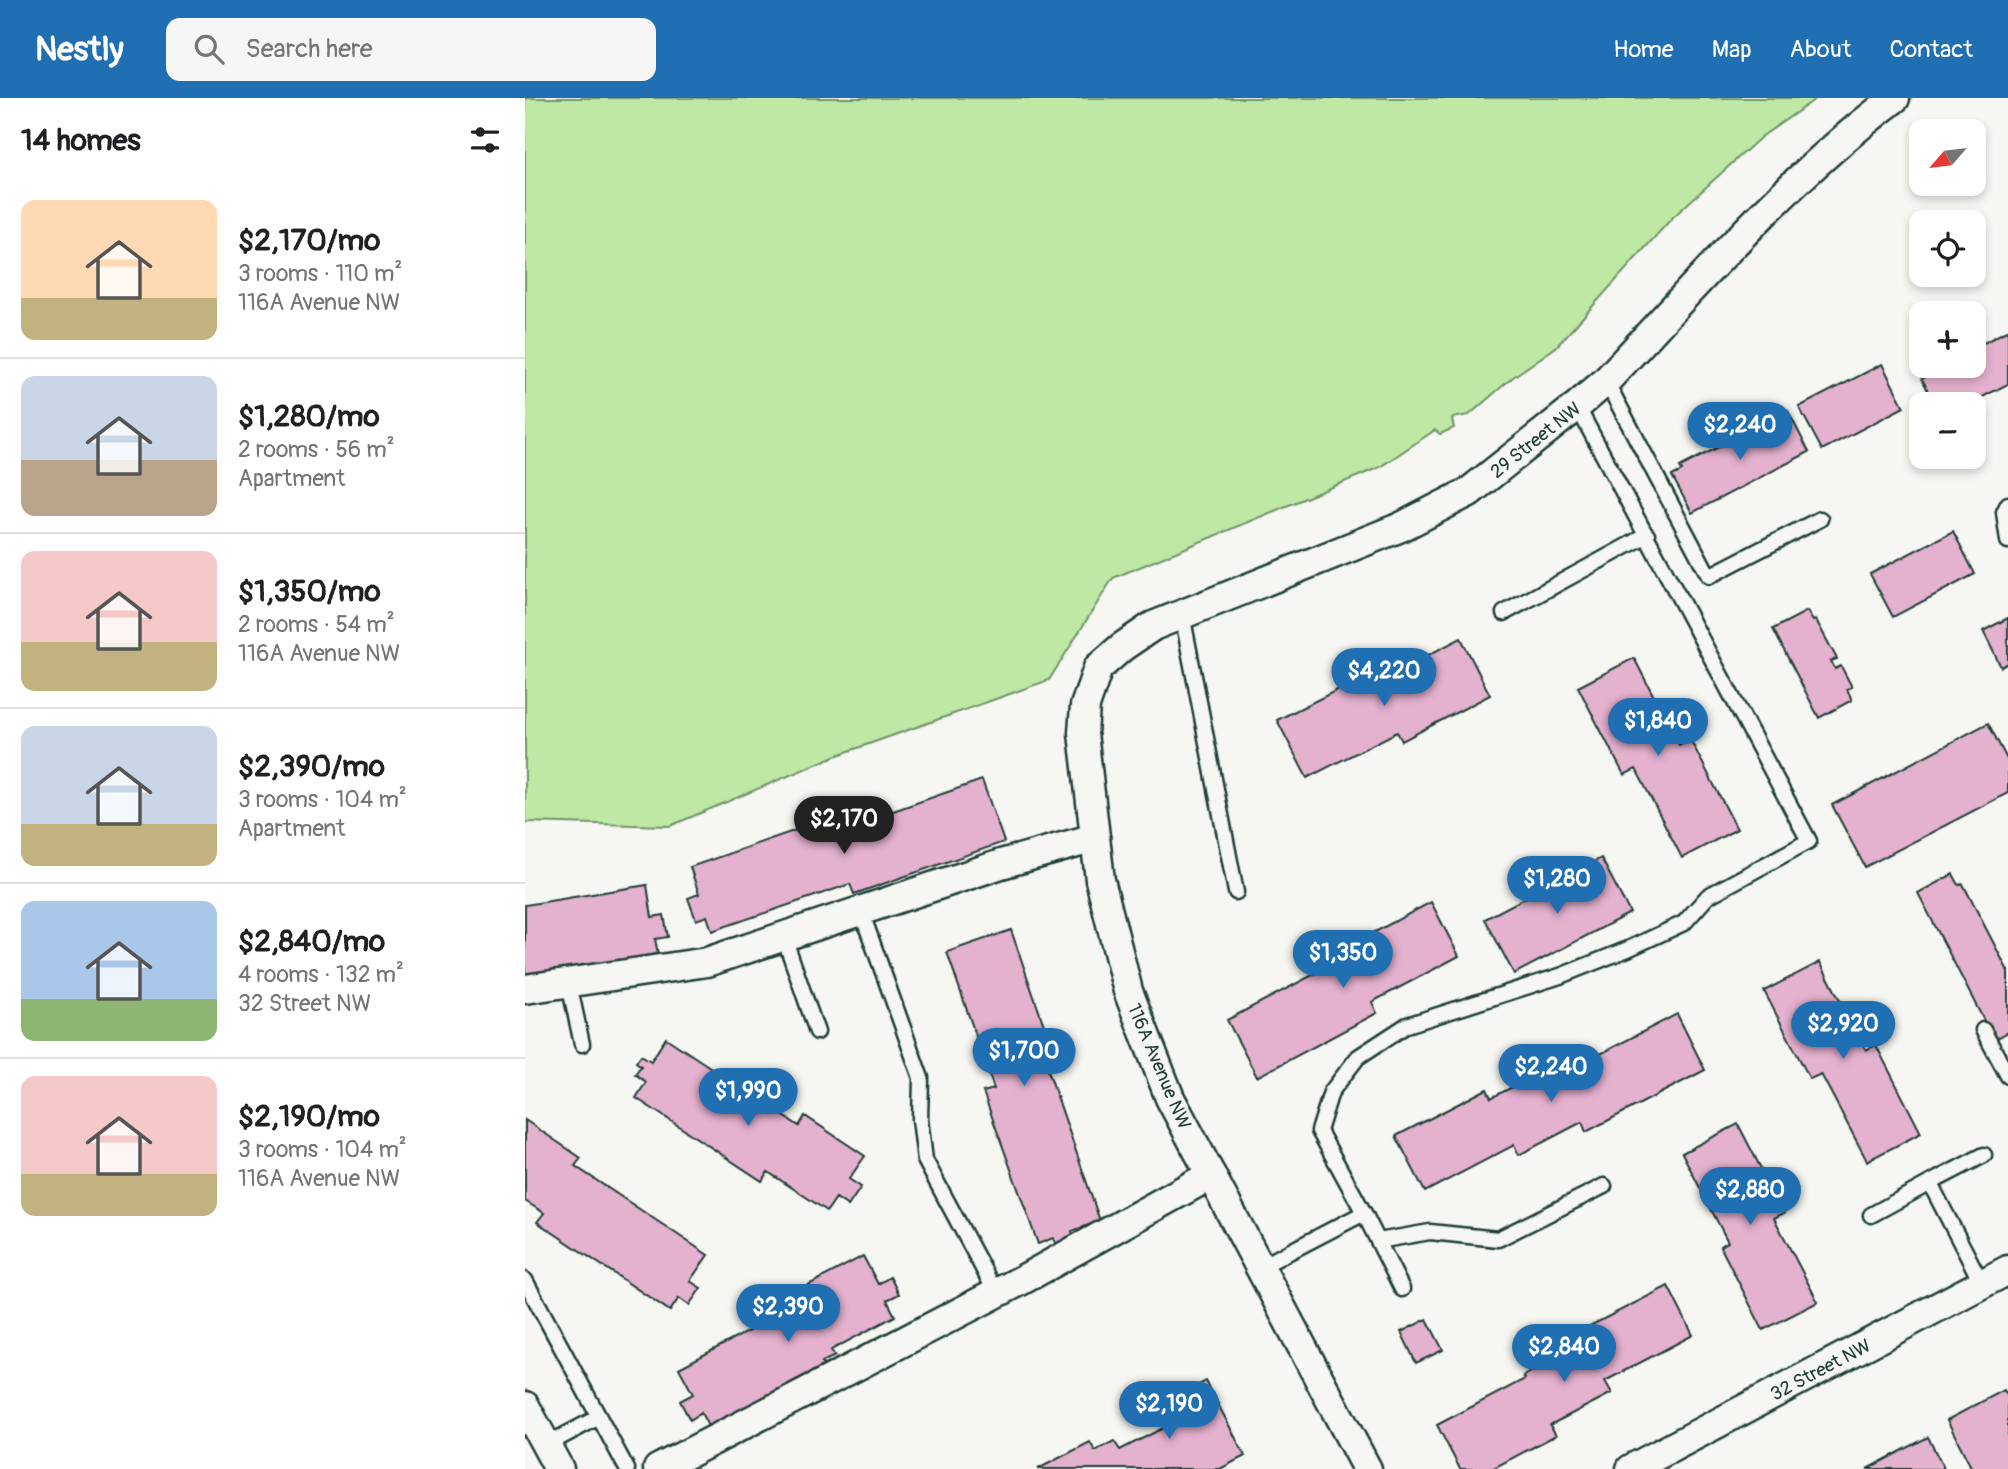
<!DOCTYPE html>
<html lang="en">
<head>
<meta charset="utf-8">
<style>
	body { margin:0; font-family:Pangolin,sans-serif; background:#f6f6f6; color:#202124; height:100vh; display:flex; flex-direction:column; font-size:26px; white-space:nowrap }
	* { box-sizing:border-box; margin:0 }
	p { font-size:23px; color:#757577 }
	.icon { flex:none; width:38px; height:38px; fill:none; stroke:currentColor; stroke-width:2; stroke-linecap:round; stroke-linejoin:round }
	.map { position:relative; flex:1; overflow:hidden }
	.details { display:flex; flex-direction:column; background:#fff; width:525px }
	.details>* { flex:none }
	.needle { width:46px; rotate:242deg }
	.fabs { position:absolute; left:1384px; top:21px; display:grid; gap:14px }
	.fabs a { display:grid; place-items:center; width:77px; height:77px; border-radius:14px; background:#fff; box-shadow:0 4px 10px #0003; font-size:35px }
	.price { position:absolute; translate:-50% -60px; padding:0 16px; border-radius:24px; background:#1f6fb2; color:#fff; font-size:23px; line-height:46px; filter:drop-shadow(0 2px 4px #0008) }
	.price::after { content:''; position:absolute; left:50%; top:42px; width:21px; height:16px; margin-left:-10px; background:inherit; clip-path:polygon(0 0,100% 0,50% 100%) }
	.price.selected { background:#222; color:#fff }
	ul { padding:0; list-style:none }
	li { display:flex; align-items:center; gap:21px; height:175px; padding:0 21px }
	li+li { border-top:2px solid #e0e0e0 }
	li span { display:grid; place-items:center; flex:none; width:196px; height:140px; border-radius:14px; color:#555 }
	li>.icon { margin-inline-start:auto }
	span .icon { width:84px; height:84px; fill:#fffc; stroke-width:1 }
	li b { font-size:30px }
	h2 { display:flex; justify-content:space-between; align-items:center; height:84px; padding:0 21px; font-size:30px }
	header { display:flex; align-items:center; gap:42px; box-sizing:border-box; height:98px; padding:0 35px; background:#1f6fb2; color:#fff }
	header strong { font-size:33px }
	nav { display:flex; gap:38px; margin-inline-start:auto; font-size:24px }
	.search { width:490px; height:63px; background:#f6f6f6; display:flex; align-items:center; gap:18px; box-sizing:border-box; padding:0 24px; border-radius:14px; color:#757577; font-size:26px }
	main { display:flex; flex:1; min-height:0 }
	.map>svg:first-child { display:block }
	.green { fill:#bfe8a4; stroke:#6f926c; stroke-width:2 }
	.building { fill:#e4b1cf; stroke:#1f3d34; stroke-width:2 }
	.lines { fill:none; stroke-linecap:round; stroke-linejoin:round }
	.lane-casing { stroke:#1f3d34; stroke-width:19 }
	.street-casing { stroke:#1f3d34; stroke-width:33 }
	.lane { stroke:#f6f6f2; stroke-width:14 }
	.street { stroke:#f6f6f2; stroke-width:28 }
	.labels { text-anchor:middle; stroke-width:5; stroke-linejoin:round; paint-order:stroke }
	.street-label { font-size:19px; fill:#1f3d34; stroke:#f6f6f2 }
</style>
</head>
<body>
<header>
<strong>Nestly</strong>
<div class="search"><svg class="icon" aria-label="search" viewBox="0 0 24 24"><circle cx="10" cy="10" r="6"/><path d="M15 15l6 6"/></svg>Search here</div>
<nav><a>Home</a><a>Map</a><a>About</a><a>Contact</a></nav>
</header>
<main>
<section class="details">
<h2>14 homes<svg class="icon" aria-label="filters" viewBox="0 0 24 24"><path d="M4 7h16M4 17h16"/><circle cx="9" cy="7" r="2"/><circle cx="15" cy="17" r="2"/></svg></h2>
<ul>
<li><span style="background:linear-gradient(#ffd9b3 70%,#c2b280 0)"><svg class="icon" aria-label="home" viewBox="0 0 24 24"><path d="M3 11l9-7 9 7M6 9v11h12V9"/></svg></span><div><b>$2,170/mo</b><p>3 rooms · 110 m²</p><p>116A Avenue NW</p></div></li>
<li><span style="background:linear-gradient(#c9d6e8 60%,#b9a48a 0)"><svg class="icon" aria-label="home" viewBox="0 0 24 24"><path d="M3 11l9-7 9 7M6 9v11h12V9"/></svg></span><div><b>$1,280/mo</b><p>2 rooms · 56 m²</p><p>Apartment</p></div></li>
<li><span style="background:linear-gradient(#f6c9c9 65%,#c2b280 0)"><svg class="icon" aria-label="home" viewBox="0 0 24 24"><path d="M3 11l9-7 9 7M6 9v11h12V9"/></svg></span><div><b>$1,350/mo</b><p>2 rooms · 54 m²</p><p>116A Avenue NW</p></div></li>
<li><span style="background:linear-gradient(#c9d6e8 70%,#c2b280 0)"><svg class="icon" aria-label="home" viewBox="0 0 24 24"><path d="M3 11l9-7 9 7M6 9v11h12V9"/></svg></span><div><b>$2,390/mo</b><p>3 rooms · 104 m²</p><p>Apartment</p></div></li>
<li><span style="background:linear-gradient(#a9c7e8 70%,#8fb573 0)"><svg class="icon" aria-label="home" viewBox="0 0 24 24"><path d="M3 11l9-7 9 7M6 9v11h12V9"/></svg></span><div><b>$2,840/mo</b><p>4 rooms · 132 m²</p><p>32 Street NW</p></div></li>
<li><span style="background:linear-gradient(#f6c9c9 70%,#c2b280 0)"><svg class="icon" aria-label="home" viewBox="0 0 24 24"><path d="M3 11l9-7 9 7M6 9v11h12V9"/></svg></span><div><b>$2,190/mo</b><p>3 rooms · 104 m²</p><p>116A Avenue NW</p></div></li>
</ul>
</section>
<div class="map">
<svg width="1483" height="1371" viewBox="0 0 1483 1371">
	<rect width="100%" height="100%" fill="#f6f6f2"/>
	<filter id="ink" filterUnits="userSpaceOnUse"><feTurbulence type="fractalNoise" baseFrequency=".0143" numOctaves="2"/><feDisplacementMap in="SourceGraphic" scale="14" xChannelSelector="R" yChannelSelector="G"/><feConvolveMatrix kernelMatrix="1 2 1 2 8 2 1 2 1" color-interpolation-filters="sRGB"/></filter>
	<g filter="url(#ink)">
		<path class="green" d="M0,0H1292L1236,39L1147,120L1031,249L988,279L944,317L927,320L929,330L915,336L910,332L855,369L588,480L524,582L310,658L145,728L0,724Z"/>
		<path class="building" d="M1483,232V286L1444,306H1410L1397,281L1406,276L1405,273L1414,268H1449V250Z
			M1357,266L1379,309L1297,352L1274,309Z
			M1263,313L1284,354L1167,415L1147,378L1157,373L1155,369Z
			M1428,433L1450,476L1368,519L1345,476Z
			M1282,513L1288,523L1291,522L1312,561L1306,563L1310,571L1316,568L1327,589L1322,591L1327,602L1294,620L1248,531Z
			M1483,520V565L1476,569L1458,533Z
			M936,540L965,597L877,643L872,634L782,680L752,622L842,577L847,586Z
			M1109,560L1154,647L1165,641L1212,731L1157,760L1111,671L1099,677L1053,589Z
			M1463,625L1483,663V695L1340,769L1307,707Z
			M457,682L479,744L329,796L325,786L187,833L182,818L171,822L163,800L174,796L165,769L300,722L305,735Z
			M1076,760L1105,815L989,876L960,821Z
			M1428,776L1434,787L1438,786L1483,873V934L1469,942L1393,795Z
			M122,787L127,819L139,817L143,839L130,841L133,856L0,878V807Z
			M906,804L934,858L847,904L852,915L732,979L702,922L820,860L816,852Z
			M486,832L533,968L523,972L575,1123L547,1133L551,1144L532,1150L528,1140L513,1146L458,994L469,991L422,854Z
			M1295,864L1341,952L1351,947L1396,1035L1342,1063L1296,976L1285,981L1239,893Z
			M1152,916L1180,972L1061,1034L1057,1024L994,1057L989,1047L900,1094L871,1038L962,991L966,1000L1027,969L1031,979Z
			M141,940L274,1028L280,1018L340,1058L324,1081L336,1089L323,1108L311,1100L302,1113L243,1074L237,1083L111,1000L121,984L110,976L116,968L111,964L116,957L126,963Z
			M0,1022L56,1060L50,1068L183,1157L165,1183L176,1190L164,1207L154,1200L145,1213L12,1124L19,1115L0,1103Z
			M1213,1026L1259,1115L1249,1120L1293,1204L1238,1232L1195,1148L1203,1144L1157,1055Z
			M338,1158L353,1186L365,1179L374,1196L362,1202L370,1218L306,1252L310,1258L297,1264L299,1269L184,1330L176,1315L165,1322L155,1303L168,1296L154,1270L280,1203L274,1192Z
			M1143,1188L1168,1237L1080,1283L1087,1295L1025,1327L1031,1337L967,1371H935L912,1327L1000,1281L998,1278L1059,1246L1053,1234Z
			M902,1221L918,1252L891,1265L876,1234Z
			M681,1283L720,1358L695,1371H513L565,1344L570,1353L589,1343L595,1352L644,1327L637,1314L657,1303L654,1297Z
			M1479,1292L1483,1299V1371H1447L1422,1322Z
			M1403,1339L1419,1371H1342Z"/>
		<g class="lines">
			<defs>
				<path id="lane" d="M1081,283L1184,478L1295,421
					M1483,406L1479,414L1483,443
					M979,515L1122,437
					M657,516L711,794
					M336,813L396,980L395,1021L400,1062L471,1195
					M259,839L292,934
					M44,886L57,946
					M1458,932L1483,978
					M1405,1085L1459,1057
					M839,1115L877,1191
					M1346,1117L1405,1085L1457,1186
					M853,1143L905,1134L973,1141L1079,1088
					M735,1169L839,1115L794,1033L806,994L833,959L882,927L1035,878L1103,851L1159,825L1183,798L1284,743L1052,308
					M0,1182L102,1371
					M21,1347L74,1319"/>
				<g id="street">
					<path d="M0,891L182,864L476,766L570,740"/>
					<path d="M0,1308L34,1371"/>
					<path d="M133,1371L497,1182L686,1077"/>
					<path id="s1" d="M842,1371L645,1000L603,893L575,782L558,635L560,608L573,570L597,549L628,528L876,429L944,394L1052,308L1081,283C1174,183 1261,82 1370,0"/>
					<path id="s2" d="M1106,1371L1483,1172"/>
				</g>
			</defs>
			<use href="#lane" class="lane-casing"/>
			<use href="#street" class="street-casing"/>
			<use href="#lane" class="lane"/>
			<use href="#street" class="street"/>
		</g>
	</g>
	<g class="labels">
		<g class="street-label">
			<text dy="7" stroke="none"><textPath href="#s1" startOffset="1362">29 Street NW</textPath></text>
			<text transform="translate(635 968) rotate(67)" y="7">116A Avenue NW</text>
			<text dy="7" stroke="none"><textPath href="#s2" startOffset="214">32 Street NW</textPath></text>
		</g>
	</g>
</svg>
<div class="fabs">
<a><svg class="needle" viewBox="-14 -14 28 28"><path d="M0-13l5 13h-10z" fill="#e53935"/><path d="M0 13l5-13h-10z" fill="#757577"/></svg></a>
<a><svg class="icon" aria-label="locate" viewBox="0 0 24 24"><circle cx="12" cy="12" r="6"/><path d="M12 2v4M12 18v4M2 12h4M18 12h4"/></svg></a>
<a>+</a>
<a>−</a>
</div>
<b class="price" style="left:1215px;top:364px">$2,240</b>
<b class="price" style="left:859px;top:610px">$4,220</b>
<b class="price" style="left:1133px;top:660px">$1,840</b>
<b class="price selected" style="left:319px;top:758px">$2,170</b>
<b class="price" style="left:1032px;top:818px">$1,280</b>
<b class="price" style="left:818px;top:892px">$1,350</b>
<b class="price" style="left:1318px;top:963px">$2,920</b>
<b class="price" style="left:499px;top:990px">$1,700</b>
<b class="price" style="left:1026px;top:1006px">$2,240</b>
<b class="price" style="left:223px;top:1030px">$1,990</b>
<b class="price" style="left:1225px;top:1129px">$2,880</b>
<b class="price" style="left:263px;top:1246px">$2,390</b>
<b class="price" style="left:1039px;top:1286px">$2,840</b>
<b class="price" style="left:644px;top:1343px">$2,190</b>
</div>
</main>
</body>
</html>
